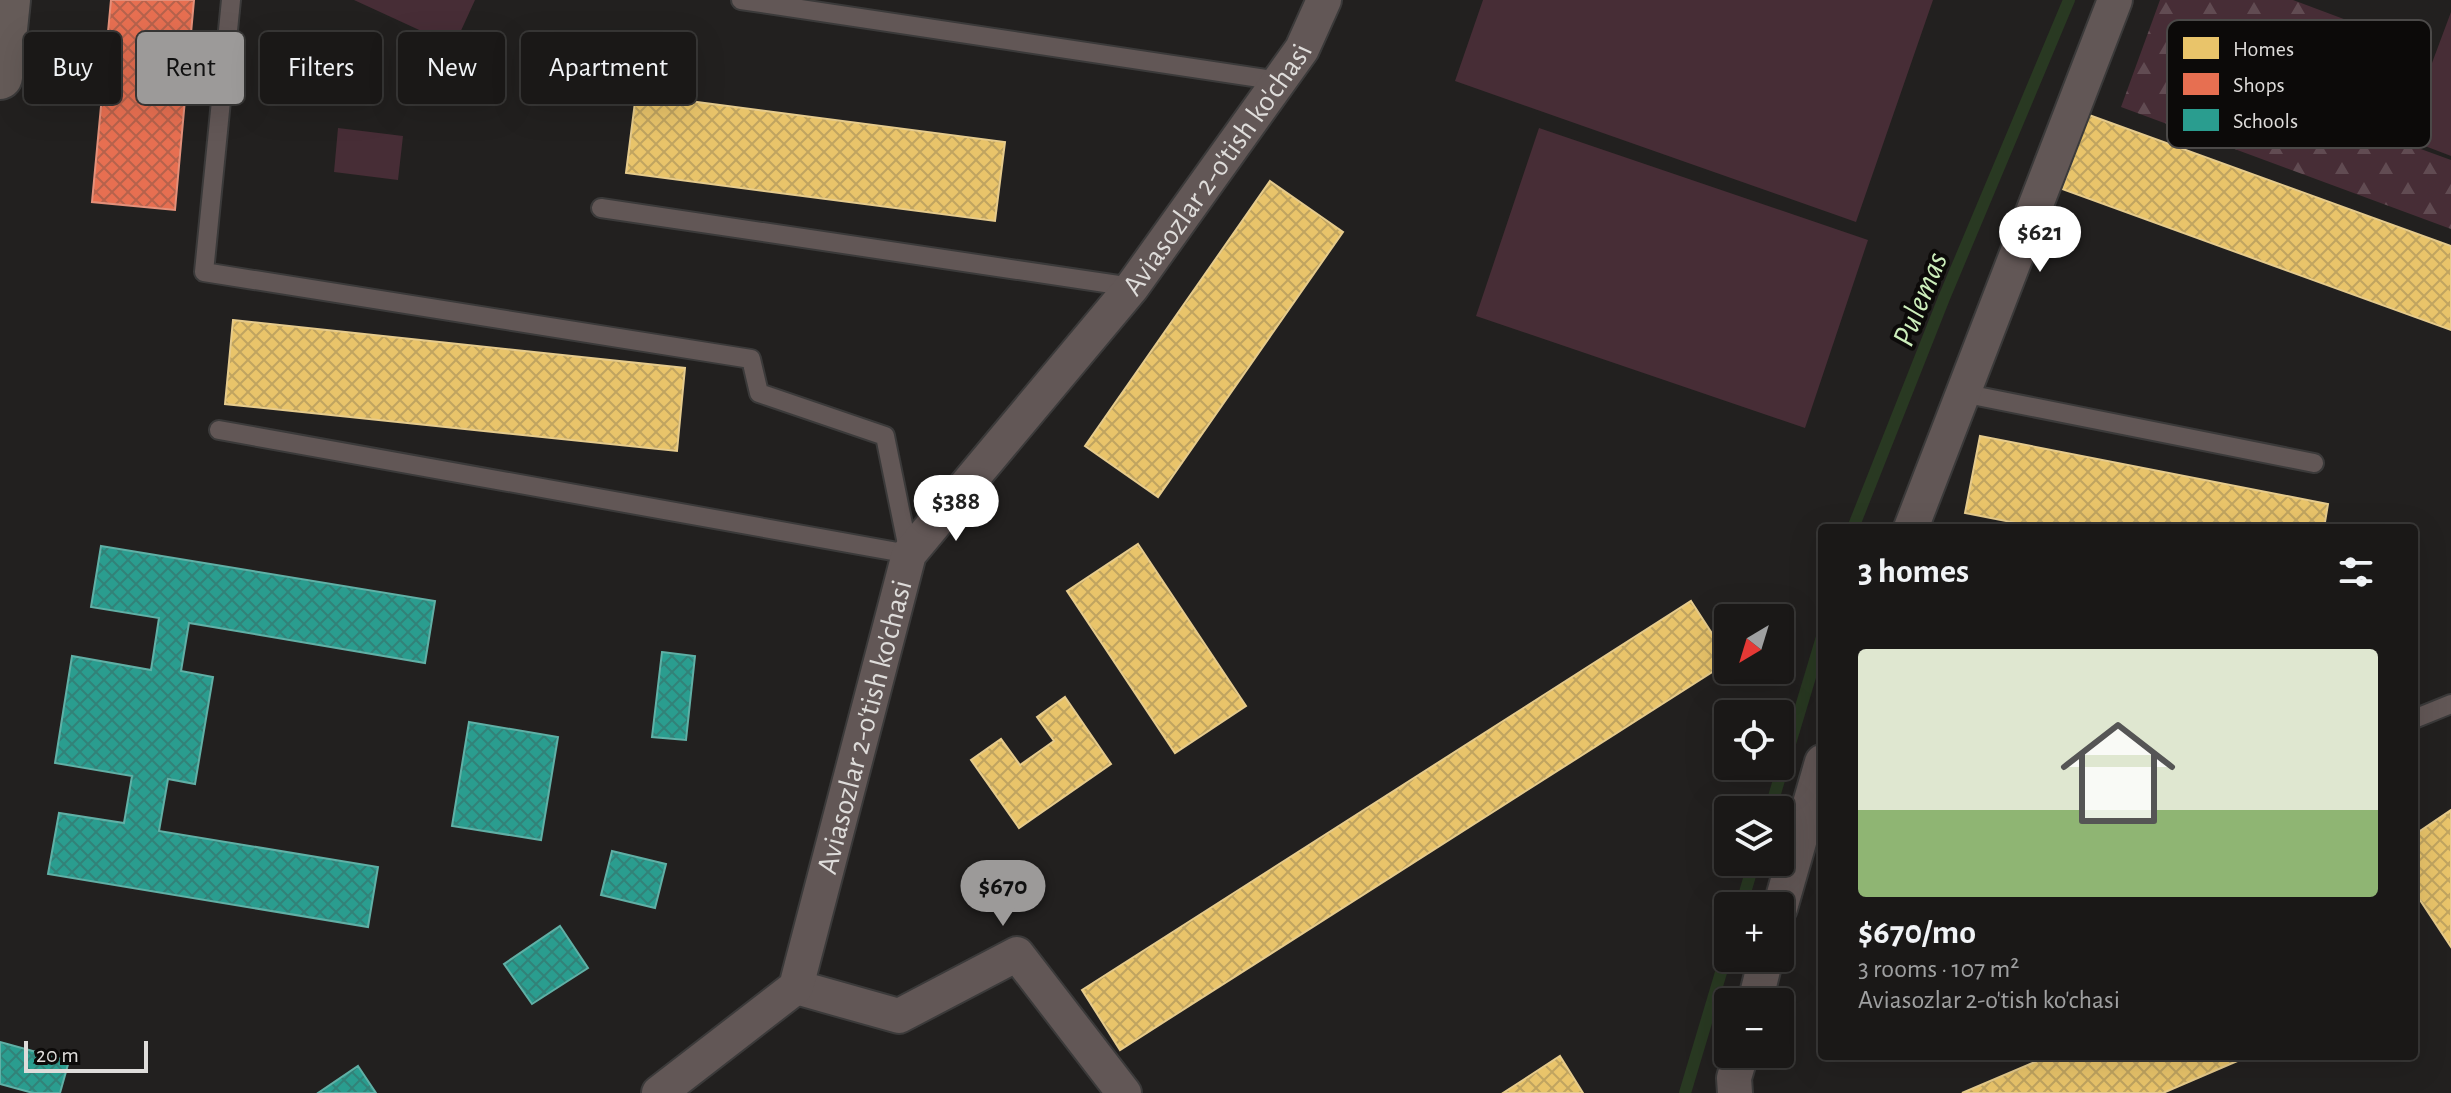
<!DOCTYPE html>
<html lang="en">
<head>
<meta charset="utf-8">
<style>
	body { margin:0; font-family:"Alegreya Sans",sans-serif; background:#272524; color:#f1f3f6; height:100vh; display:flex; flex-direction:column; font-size:30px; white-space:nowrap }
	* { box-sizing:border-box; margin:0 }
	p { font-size:26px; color:#9fa0a1 }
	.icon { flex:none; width:44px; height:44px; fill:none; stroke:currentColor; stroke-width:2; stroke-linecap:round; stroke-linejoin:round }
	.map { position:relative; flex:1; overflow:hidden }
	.drawer { position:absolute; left:1818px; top:524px; width:600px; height:536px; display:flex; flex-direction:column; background:#1a1817; border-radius:8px; box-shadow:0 8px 32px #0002,0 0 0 2px #383736 }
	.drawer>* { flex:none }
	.banner { position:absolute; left:24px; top:32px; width:760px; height:72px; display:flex; gap:16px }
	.needle { width:52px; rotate:218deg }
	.fabs { position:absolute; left:1714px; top:604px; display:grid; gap:16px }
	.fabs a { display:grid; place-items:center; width:80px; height:80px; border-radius:8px; background:#1a1817; box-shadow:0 8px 32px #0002,0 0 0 2px #383736; font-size:40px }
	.scale { position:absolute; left:24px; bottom:20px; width:124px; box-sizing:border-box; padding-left:8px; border:4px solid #dedcda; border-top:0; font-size:22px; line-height:28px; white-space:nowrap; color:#dedcda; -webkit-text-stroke:6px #0c0a09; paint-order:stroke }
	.price { position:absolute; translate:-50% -68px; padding:0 18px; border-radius:28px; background:#fff; color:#222; font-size:26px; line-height:52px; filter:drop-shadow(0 2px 4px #0008) }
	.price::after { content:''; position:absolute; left:50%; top:48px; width:24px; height:18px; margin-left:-12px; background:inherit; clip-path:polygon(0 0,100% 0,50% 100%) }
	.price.active { background:#9c9a99; color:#111 }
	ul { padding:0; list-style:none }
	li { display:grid; align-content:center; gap:16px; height:424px; padding:0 40px }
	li+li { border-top:2px solid #383736 }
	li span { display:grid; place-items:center; height:248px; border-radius:8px; color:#555 }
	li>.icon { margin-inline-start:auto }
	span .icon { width:144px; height:144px; fill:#fffc; stroke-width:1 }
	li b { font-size:34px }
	h2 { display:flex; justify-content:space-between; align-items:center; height:96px; padding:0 40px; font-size:34px }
	.tag { padding:0 28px; border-radius:8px; background:#1a1817; box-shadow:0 8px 32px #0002,0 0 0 2px #383736; font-size:28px; line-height:72px }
	.tag.active { background:#9c9a99; color:#111 }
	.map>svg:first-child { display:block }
	.forest { fill:url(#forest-firs) }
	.pitch { fill:#472d36 }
	.homes { fill:url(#homes-cross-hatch); stroke:#e6cb8c; stroke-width:2 }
	.shops { fill:url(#shops-cross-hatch); stroke:#e4907a; stroke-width:2 }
	.schools { fill:url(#schools-cross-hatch); stroke:#60b0a6; stroke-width:2 }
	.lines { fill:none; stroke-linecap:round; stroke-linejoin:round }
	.stream { stroke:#293922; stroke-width:12 }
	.lane-casing { stroke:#3b3a3a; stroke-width:22 }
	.street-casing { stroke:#3b3a3a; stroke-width:38 }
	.secondary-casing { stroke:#3b3a3a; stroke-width:48 }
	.lane { stroke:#625756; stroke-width:18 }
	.street { stroke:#625756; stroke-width:34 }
	.secondary { stroke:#655b58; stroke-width:44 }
	.labels { text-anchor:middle; stroke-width:8; stroke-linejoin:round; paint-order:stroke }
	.street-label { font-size:30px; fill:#dedcda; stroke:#0c0a09 }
	.water-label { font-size:32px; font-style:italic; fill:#cdefbc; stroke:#0c0a09 }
	.key { fill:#0c0a09; stroke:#4b4948; stroke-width:2 }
	.key-label { font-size:22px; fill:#dedcda }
</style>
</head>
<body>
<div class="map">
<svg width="2451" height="1093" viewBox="0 0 2451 1093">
	<defs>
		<pattern id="forest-firs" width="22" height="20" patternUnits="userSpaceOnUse" patternTransform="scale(2)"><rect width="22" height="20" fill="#472d36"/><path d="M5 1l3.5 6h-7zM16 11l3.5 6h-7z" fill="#614b52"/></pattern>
		<pattern id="homes-cross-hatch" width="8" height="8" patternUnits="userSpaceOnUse" patternTransform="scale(2)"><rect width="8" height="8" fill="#e9c46a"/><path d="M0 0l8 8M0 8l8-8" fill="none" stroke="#c0a460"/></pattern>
		<pattern id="shops-cross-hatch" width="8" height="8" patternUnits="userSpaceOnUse" patternTransform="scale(2)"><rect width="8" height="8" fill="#e76f51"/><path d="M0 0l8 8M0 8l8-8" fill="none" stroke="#b6624c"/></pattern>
		<pattern id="schools-cross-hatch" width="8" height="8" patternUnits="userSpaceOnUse" patternTransform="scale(2)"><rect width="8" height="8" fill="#2a9d8f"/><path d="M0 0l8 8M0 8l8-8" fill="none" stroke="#328278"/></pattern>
	</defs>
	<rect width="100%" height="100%" fill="#22201f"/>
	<path class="forest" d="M2160,0H2293L2429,51L2396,140L2451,160V229L2121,107Z"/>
	<path class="pitch" d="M354,0H475L454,46Z
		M1483,0H1933L1856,222L1455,81Z
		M2451,12V156L2404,138Z
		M338,128L403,136L398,180L334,172Z
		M1539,128L1868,240L1805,428L1476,316Z"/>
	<path class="homes" d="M636,94L1005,142L995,221L626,173Z
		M2089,115L2451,246V330L2062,189Z
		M1270,181L1343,232L1158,497L1085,446Z
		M233,320L685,368L677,451L225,404Z
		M1980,436L2328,504L2324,528H2042L1965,513Z
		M1138,544L1246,706L1175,753L1067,591Z
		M1691,601L1728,658V662L1120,1050L1082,990Z
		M1065,697L1111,764L1019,828L971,760L1001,739L1020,765L1054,741L1037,717Z
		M2451,810V947L2414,891V835Z
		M1560,1056L1583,1093H1503Z
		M2049,1056H2249L2163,1093H1962Z"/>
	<path class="shops" d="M111,0H194L175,210L92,202Z"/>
	<path class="schools" d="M101,546L435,601L425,663L189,623L181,671L213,677L195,784L168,779L159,831L378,867L368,927L48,874L59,813L124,823L132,776L55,763L72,656L151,670L159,618L91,607Z
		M662,652L695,656L686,740L652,737Z
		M469,722L558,737L541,840L452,826Z
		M612,851L666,864L655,908L601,895Z
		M560,926L588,968L532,1004L504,964Z
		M0,1042L69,1061L60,1093H33L0,1084Z
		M358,1066L376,1093H318Z"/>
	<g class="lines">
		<path class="stream" d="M1853,528L1944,298L2069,0
			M1770,810L1822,637
			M1741,906L1754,862
			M1685,1093L1728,949"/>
		<defs>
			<path id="lane" d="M741,0L1279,81
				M601,208L1132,287
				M1962,393L2314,463
				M219,430L909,554L885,436L759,393L751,359L204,272L231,0
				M2414,719L2451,704"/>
			<g id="street">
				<path d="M1911,528L2115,0"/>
				<path d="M1780,908L1822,762"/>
				<path d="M796,987L899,1016L1017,954L1124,1093"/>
				<path d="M1755,1002L1766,958"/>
				<path id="s1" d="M659,1093L796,987L909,554L1132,287L1302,49L1324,0"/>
				<path d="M1735,1093L1734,1078L1741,1054"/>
			</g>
			<path id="secondary" d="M0,77L8,0"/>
		</defs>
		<use href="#lane" class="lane-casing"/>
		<use href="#street" class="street-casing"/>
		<use href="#secondary" class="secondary-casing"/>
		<use href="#lane" class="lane"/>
		<use href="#street" class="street"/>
		<use href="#secondary" class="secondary"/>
	</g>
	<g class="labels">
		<g class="street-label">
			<text dy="10" stroke="none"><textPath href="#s1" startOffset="1114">Aviasozlar 2-o'tish ko'chasi</textPath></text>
			<text dy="10" stroke="none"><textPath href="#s1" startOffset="442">Aviasozlar 2-o'tish ko'chasi</textPath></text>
		</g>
		<g class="water-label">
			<text transform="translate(1919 299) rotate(-68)" y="11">Pulemas</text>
		</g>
	</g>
	<rect x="2167" y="20" width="264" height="128" rx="12" class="key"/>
	<rect x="2183" y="37" width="36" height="22" fill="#e9c46a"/>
	<rect x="2183" y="73" width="36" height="22" fill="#e76f51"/>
	<rect x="2183" y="109" width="36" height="22" fill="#2a9d8f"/>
	<g class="key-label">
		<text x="2233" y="56">Homes</text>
		<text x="2233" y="92">Shops</text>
		<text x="2233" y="128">Schools</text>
	</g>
</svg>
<div class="fabs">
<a><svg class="needle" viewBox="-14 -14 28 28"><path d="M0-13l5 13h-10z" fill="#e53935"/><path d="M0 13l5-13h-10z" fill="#9fa0a1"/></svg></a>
<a><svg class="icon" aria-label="locate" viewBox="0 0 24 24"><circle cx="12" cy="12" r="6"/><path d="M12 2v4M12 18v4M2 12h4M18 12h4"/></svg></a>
<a><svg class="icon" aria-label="layers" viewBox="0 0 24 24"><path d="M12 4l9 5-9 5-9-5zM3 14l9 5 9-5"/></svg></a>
<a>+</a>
<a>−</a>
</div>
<div class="scale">20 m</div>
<b class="price" style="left:2040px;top:274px">$621</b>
<b class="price" style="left:956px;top:543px">$388</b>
<b class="price active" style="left:1003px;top:928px">$670</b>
<div class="banner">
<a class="tag">Buy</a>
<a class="tag active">Rent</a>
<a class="tag">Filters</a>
<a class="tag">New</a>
<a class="tag">Apartment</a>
</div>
<section class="drawer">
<h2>3 homes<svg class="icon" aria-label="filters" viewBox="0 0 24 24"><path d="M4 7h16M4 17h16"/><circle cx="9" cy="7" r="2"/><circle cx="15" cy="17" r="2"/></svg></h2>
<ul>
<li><span style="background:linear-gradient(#dfe7d0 65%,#8fb573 0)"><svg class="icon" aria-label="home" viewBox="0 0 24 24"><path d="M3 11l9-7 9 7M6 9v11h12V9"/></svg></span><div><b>$670/mo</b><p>3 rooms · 107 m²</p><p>Aviasozlar 2-o'tish ko'chasi</p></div></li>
</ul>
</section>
</div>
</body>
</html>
